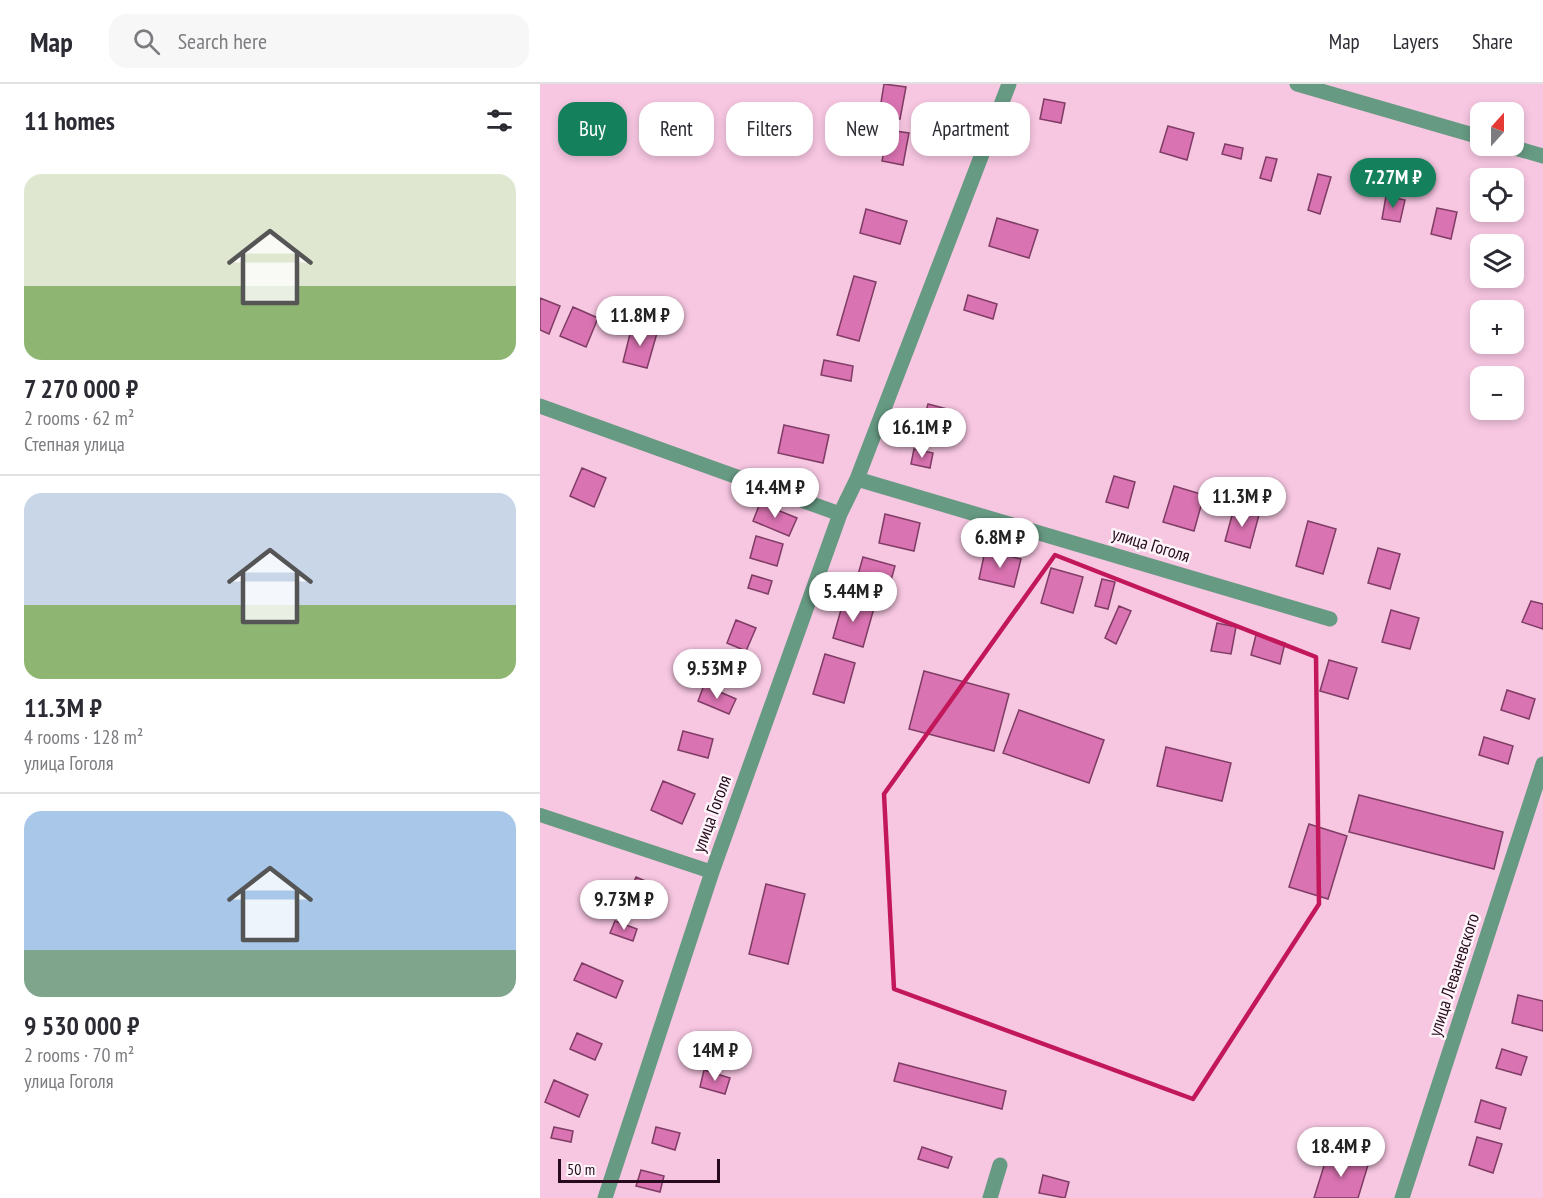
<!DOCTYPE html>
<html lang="en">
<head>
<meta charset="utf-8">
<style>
	body { margin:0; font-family:"PT Sans Narrow",sans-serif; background:#f7f7f7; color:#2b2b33; height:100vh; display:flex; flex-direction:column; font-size:22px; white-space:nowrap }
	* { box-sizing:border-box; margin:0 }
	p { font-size:20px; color:#7c7c81 }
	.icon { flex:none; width:33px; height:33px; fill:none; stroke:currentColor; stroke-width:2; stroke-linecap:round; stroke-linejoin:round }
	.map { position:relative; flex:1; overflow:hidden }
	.sheet { display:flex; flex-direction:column; background:#fff; width:540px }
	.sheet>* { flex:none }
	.guide { position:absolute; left:18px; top:18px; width:570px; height:54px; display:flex; gap:12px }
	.needle { width:39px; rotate:21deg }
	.tools { position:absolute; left:930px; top:18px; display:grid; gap:12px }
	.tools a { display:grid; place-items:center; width:54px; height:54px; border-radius:12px; background:#fff; box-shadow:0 3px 9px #0003; font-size:30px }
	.scale { position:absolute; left:18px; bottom:15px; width:162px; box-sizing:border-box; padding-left:6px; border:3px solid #270b1d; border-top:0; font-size:16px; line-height:21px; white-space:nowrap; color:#270b1d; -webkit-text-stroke:4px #fdf5f9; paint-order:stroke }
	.price { position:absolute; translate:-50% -51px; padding:0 14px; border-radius:21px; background:#fff; color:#222; font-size:20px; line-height:39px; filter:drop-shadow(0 2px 3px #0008) }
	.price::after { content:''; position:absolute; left:50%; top:36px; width:18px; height:14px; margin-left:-9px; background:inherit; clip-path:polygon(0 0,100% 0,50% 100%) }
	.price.current { background:#14805c; color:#fff }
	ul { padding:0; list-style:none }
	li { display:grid; align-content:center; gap:12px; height:318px; padding:0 24px }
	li+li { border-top:2px solid #e1e1e2 }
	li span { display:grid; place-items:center; height:186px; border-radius:18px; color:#555 }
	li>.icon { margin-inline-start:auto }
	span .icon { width:108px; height:108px; fill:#fffc; stroke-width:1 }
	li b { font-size:26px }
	h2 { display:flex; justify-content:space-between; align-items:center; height:72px; padding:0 24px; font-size:26px }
	.chip { padding:0 21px; border-radius:18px; background:#fff; box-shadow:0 3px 9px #0003; font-size:21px; line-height:54px }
	.chip.current { background:#14805c; color:#fff }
	header { display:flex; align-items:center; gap:36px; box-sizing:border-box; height:84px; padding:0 30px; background:#fff; border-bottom:2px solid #e1e1e2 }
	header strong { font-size:28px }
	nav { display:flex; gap:33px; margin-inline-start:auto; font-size:21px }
	.search { width:420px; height:54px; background:#f7f7f7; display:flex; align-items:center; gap:15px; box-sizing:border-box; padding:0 21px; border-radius:18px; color:#7c7c81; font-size:22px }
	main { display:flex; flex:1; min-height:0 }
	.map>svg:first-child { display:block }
	.building { fill:#d973b1; stroke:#7f3c65; stroke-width:1.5 }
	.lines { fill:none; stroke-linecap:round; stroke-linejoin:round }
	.lane { stroke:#679a83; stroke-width:14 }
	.street { stroke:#679a83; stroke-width:15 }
	.marked { fill:none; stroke:#c2185b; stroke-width:4.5; stroke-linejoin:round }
	.labels { text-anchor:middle; stroke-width:5; stroke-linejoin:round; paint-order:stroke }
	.street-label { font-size:18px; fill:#270b1d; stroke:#fdf5f9 }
</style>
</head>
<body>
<header>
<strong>Map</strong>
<div class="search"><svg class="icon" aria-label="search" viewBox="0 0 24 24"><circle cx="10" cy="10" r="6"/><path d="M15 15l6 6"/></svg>Search here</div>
<nav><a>Map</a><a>Layers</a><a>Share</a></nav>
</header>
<main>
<section class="sheet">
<h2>11 homes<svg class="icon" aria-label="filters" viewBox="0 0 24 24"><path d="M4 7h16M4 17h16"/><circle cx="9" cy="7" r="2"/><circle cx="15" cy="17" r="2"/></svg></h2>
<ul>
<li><span style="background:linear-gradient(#dfe7d0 60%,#8fb573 0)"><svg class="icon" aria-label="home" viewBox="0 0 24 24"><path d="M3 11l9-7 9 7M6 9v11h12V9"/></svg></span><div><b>7 270 000 ₽</b><p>2 rooms · 62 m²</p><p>Степная улица</p></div></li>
<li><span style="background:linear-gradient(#c9d6e8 60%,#8fb573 0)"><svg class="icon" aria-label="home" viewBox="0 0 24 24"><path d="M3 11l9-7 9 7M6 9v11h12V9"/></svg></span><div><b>11.3M ₽</b><p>4 rooms · 128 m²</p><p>улица Гоголя</p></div></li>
<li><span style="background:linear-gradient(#a9c7e8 75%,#7fa58c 0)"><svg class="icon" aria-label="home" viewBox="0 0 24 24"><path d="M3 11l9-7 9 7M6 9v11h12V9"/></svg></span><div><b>9 530 000 ₽</b><p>2 rooms · 70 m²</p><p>улица Гоголя</p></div></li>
</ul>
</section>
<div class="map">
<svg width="1003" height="1114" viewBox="0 0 1003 1114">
	<rect width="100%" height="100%" fill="#f7c6e1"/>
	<path class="building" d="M344,0L366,3L360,35L339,31Z
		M504,15L525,19L521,39L500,35Z
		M628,42L654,49L647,76L620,68Z
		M348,46L369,49L363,81L342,77Z
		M685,60L703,64L701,75L682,70Z
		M726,73L737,75L731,97L720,94Z
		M778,90L791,93L780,130L768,126Z
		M846,112L865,116L860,138L842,135Z
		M897,124L917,128L911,155L891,150Z
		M326,125L367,137L360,160L320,149Z
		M457,134L498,146L489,174L449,162Z
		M314,192L336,198L319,257L297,251Z
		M428,211L457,220L453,235L424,226Z
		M0,214L20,222L9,250L0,246Z
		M33,223L58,234L46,263L20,252Z
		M92,242L117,249L107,284L83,278Z
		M284,276L313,282L311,297L281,291Z
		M388,320L415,327L412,338L385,331Z
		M244,341L289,351L283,379L238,369Z
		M374,365L393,369L390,384L371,380Z
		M42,384L66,394L54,423L30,412Z
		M574,392L595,398L588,424L566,418Z
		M634,402L664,411L654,447L623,438Z
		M220,419L257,434L249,452L213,437Z
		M694,424L719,431L710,464L685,457Z
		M345,430L380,439L374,467L339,459Z
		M768,437L796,445L783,490L756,482Z
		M216,452L243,460L237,482L210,474Z
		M838,464L860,470L850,505L828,499Z
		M445,467L481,475L474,503L439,495Z
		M323,473L355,482L348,507L316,498Z
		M511,484L543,493L533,529L501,519Z
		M212,491L232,497L228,510L208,504Z
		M562,495L575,498L568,525L555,522Z
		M304,515L334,524L323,563L293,554Z
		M991,517L1003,520V545L982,538Z
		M579,522L591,527L576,560L565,554Z
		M851,526L879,534L870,565L842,558Z
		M196,536L216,544L206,567L187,559Z
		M677,539L696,543L691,570L671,567Z
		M716,551L745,559L740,580L711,571Z
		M285,570L315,579L304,619L273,610Z
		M789,576L817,584L808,615L780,607Z
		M384,587L469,610L454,667L369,645Z
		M164,601L196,615L189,630L158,617Z
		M967,606L995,615L989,635L961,626Z
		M479,626L564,656L549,699L463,669Z
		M143,647L173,655L168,674L138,666Z
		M944,653L973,662L968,680L939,671Z
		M626,663L691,679L682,717L617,702Z
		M123,697L155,710L142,740L111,726Z
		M819,711L963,748L954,785L809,748Z
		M769,740L807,752L788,815L749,803Z
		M96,793L124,805L114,831L85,819Z
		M226,800L265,810L248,880L209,870Z
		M75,837L97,845L93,857L70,849Z
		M42,879L83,897L76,914L34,896Z
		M978,911L1003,917V947L972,939Z
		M37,949L62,960L55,976L30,965Z
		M962,965L987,973L981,991L956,984Z
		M359,979L466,1007L462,1025L354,997Z
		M164,986L190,994L185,1010L160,1003Z
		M14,996L48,1011L39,1033L5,1018Z
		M941,1016L966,1024L960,1045L935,1038Z
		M14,1043L33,1047L31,1058L11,1054Z
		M116,1043L140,1049L135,1066L112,1059Z
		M937,1053L962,1060L953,1089L929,1081Z
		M382,1063L412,1073L408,1084L378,1075Z
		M788,1069L828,1081L818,1114H774Z
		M101,1086L124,1092L120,1108L96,1102Z
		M503,1091L529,1098L525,1114L499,1109Z"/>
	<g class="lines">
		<path class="lane" d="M0,731L172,788"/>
		<path class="street" d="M757,0L940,53
			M968,62L1003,72
			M0,322L300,430
			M317,395L790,535
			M65,1114L172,788L300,430L317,395L469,0
			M450,1114L460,1081
			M862,1114L1003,680"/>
	</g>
	<path class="marked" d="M515,471L776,573L779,820L653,1015L354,905L344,710Z"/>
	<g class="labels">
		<g class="street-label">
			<text transform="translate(611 461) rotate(17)" y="6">улица Гоголя</text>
			<text transform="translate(172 730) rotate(-70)" y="6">улица Гоголя</text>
			<text transform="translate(914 891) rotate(-72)" y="6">улица Леваневского</text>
		</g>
	</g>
</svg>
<div class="tools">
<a><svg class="needle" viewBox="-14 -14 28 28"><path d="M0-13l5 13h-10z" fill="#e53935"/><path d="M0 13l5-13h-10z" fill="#7c7c81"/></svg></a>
<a><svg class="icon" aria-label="locate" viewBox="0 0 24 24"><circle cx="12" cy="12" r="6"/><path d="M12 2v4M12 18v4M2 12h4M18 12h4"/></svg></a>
<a><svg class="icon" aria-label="layers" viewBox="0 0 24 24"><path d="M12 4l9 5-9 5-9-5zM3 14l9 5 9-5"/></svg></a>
<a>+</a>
<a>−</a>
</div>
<div class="scale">50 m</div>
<b class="price current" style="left:853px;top:125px">7.27M ₽</b>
<b class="price" style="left:100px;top:263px">11.8M ₽</b>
<b class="price" style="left:382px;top:375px">16.1M ₽</b>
<b class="price" style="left:235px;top:435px">14.4M ₽</b>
<b class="price" style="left:702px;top:444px">11.3M ₽</b>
<b class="price" style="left:460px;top:485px">6.8M ₽</b>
<b class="price" style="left:313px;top:539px">5.44M ₽</b>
<b class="price" style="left:177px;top:616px">9.53M ₽</b>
<b class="price" style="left:84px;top:847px">9.73M ₽</b>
<b class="price" style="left:175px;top:998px">14M ₽</b>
<b class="price" style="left:801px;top:1094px">18.4M ₽</b>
<div class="guide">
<a class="chip current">Buy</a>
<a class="chip">Rent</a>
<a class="chip">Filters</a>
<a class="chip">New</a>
<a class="chip">Apartment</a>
</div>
</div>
</main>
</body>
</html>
